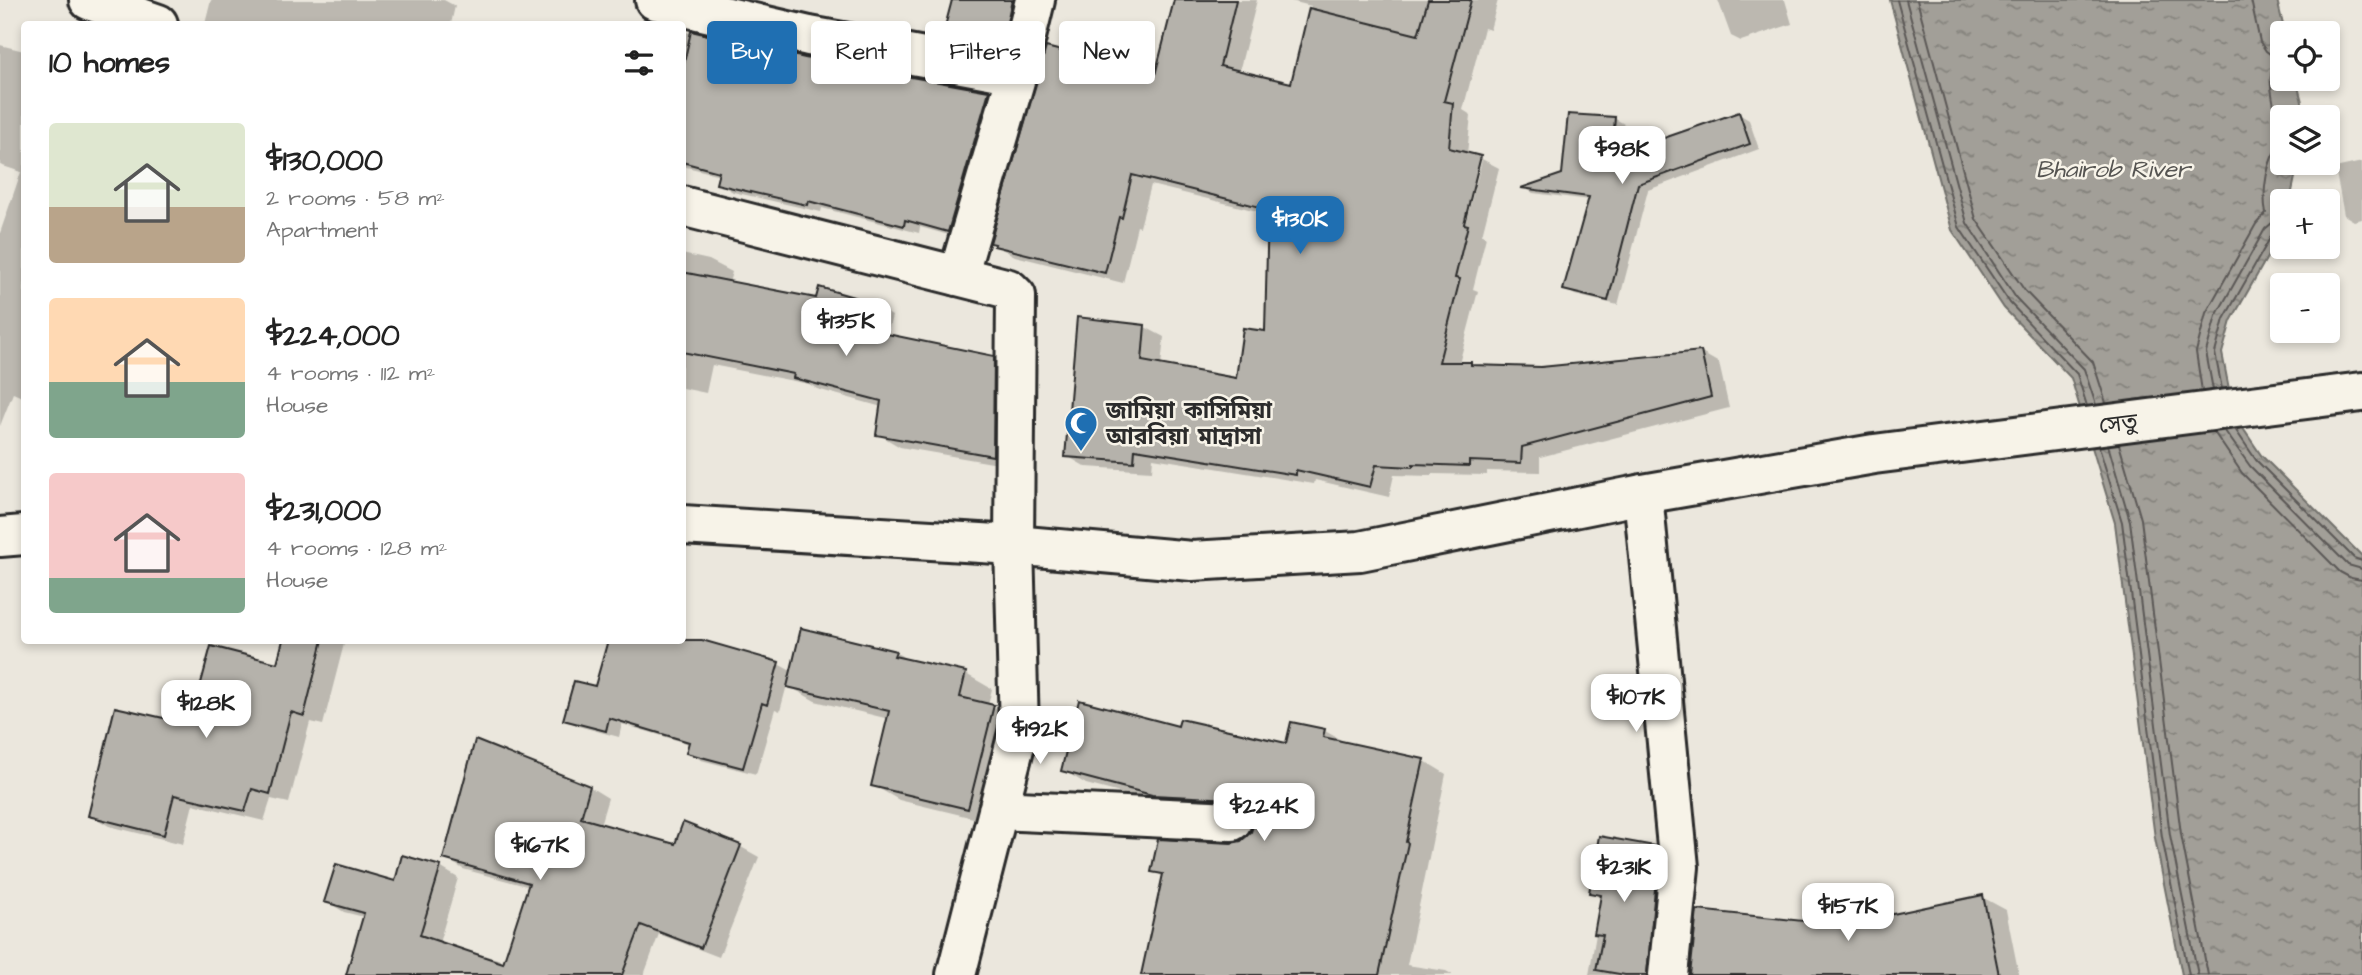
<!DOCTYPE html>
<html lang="en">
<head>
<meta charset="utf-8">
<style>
	body { margin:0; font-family:"Architects Daughter","Noto Sans Bengali",sans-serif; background:#f6f6f6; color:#222; height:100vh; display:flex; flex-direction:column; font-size:26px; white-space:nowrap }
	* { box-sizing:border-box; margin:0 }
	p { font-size:23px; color:#767676 }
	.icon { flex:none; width:38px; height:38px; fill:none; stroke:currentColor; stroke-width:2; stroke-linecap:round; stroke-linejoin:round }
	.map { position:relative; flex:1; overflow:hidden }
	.drawer { position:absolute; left:21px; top:21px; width:665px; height:623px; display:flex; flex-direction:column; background:#fff; border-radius:7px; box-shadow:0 4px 10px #0003 }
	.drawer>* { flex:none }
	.top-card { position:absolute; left:707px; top:21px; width:665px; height:63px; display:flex; gap:14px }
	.controls { position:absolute; left:2270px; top:21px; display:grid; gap:14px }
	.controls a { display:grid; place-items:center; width:70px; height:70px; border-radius:7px; background:#fff; box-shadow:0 4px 10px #0003; font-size:35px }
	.price { position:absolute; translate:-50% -60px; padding:0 16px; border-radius:14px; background:#fff; color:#222; font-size:23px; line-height:46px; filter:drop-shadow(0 2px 4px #0008) }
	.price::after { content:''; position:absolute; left:50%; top:42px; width:21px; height:16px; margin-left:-10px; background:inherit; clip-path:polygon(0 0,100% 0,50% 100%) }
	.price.current { background:#1f6fb2; color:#fff }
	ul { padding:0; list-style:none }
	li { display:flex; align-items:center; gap:21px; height:175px; padding:0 28px }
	li span { display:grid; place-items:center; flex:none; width:196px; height:140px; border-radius:7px; color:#555 }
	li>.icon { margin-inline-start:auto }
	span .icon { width:84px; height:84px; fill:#fffc; stroke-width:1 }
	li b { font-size:30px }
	h2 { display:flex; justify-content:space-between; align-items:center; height:84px; padding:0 28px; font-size:30px }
	.pill { padding:0 24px; border-radius:7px; background:#fff; box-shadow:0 4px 10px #0003; font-size:24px; line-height:63px }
	.pill.current { background:#1f6fb2; color:#fff }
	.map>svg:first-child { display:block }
	.water { fill:url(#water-ripples); stroke:#72716c; stroke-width:2 }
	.shadow { fill:#0003; fill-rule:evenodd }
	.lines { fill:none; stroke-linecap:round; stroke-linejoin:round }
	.shore { stroke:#5b5957; stroke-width:2 }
	.building { fill:#b5b2ab; stroke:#2b2b2b; stroke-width:2 }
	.minor-casing { stroke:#2b2b2b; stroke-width:44 }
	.tertiary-casing { stroke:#2b2b2b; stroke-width:44 }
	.trunk-casing { stroke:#2b2b2b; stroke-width:44 }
	.minor { stroke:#f7f3e8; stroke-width:38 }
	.tertiary { stroke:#f7f3e8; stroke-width:38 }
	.trunk { stroke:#f7f3e8; stroke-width:38 }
	.labels { text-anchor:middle; stroke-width:5; stroke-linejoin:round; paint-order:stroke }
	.poi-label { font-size:23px; font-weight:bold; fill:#2b2b2b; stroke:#f7f3e8; text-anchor:start }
	.street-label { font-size:23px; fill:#2b2b2b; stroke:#f7f3e8 }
	.water-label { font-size:24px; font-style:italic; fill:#555451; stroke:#f7f3e8 }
</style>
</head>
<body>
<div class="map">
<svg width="2362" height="975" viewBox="0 0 2362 975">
	<defs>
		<pattern id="water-ripples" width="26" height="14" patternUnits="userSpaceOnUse" patternTransform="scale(1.75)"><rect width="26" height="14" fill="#a29f98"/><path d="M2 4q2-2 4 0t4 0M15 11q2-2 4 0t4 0" fill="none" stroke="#84827c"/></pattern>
	</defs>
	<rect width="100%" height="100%" fill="#ebe7dd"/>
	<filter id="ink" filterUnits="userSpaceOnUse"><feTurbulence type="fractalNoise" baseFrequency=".0143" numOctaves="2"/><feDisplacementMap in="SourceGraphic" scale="14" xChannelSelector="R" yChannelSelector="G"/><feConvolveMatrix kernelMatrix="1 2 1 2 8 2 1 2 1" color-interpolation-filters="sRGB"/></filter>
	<g filter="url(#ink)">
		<path class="water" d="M1890,0H2277L2285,33H2282V79H2296L2302,102V117H2282V163H2298L2290,201H2282V231L2231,321L2222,353L2234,415L2261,455L2362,556V975H2182L2155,838L2115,523L2071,378L2004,308L1952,230Z"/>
		<path class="shadow" d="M211,0H444L455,6L451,24H205Z
			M954,0H1035L1019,58L963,48L944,37Z
			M1176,0H1257L1239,72L1292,85L1311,6L1287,0H1498L1490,30L1484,28L1463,110L1471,115L1467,154L1480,158L1499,168L1482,235L1486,237L1473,289L1478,291L1459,364H1471L1476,367L1542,368L1700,352L1719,363L1729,408L1540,457V472L1487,471V475L1432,474V476L1394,475L1389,497L1315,480L1314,484L1153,458L1152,471L1086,467L1067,456L1079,319L1145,327L1164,337L1161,366L1237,380L1266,333L1269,214L1151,185L1140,227L1137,226L1123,283L1015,256L996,246L1156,77ZM1478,160H1482L1463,233L1460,232Z
			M1718,0H1785L1792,24L1741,41L1731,36Z
			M682,31L805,59L989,93L1003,101L963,239L920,227L919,233L822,208L821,212L733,192L718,183L720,175L682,166Z
			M0,45L24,51V398L13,393L0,426V233L21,172L0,165Z
			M1739,114L1749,120L1759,149L1648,190L1618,305L1575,295L1565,289L1590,200L1533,193L1525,188L1564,175L1614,118L1624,124L1622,155Z
			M2362,162V219L2354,221L2344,215L2335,168Z
			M682,254L709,260L732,272L729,283L817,300L870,303L892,316L887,335L993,358L1015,371V467L900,447L878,434L882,407L817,389L809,384L712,365L706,393L682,388Z
			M284,640H345L323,725L310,722L289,803L271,799L264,821L193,804L183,844L109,826L90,815L192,726L278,665Z
			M895,652L910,661L966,674L992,689L988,705L1019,721L994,823L899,800L873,785L889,719L815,701L787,685L780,711L775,709L756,774L701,760L688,752L690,744L622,724L619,737L578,726L565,719L596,688L778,664L793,672Z
			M1292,724L1325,731L1348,744L1423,760L1446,774L1407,965L1446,971L1453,975H1143L1164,877L1153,871L1243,842L1251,834L1256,821L1253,811L1177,808L1086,784L1063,770L1179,728L1287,745Z
			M590,787L608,798L600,825L676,846L684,824L741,847L759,857L719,957L659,934L644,975H348L364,917L344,912L326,901L397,883L440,867L458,878L439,943L505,961L530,887L463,869L445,858Z
			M1654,848L1678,861L1670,975H1589L1602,899L1591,892Z
			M1982,897L2006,910L2019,975H1692L1805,923L1874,920Z"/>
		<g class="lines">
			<path class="shore" d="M1897,0L1959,227L2010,303L2077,374L2087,406
				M1906,0L1967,223L2016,298L2084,369L2096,405
				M1917,0L1976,219L2025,291L2093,362L2106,403
				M2251,0L2260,42L2266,51L2278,60C2275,65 2272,70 2271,76C2269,85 2277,125 2282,133
				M2222,389L2215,353L2224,319L2273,233L2282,229
				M2213,390L2206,352L2216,316L2265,229L2272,223L2282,220
				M2202,391L2196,352L2206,313L2256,224L2266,213C2262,193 2266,158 2282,142
				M2235,429L2256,460L2354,558L2362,561
				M2225,431L2250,466L2348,565L2362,569
				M2214,432L2242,473L2340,572L2351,578L2362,580
				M2119,444L2141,519L2181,834L2208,975
				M2108,445L2130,521L2170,835L2198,975
				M2099,447L2122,522L2162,837L2189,975"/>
		</g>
		<path class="building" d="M952,0H1012L1001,49L942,38Z
			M1174,0H1236L1220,66L1291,83L1309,8L1418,35L1428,0H1471L1444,101L1453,103L1449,148L1481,156L1464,224L1468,225L1455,278L1460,279L1439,362H1471V365L1541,367L1701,351L1711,397L1522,447L1521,463L1469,461V466L1413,464V467L1376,465L1370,487L1296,470V475L1135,449L1134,462L1065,457L1077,317L1145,325L1142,361L1236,378L1243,328L1265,331L1268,209L1132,175L1122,218L1119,217L1105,273L994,246L995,244L990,243L1046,47L1155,75Z
			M691,31L805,58L989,91L948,232L905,220L904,226L808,201L807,205L716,184L719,172L682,162V72Z
			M1739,112L1750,144L1638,184L1608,301L1563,290L1589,197L1521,188L1562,174L1568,114L1615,117L1612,156Z
			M682,272L816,298L819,287L871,302L863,329L994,356L993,456L876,435L881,401L793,378L794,374L682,352Z
			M801,628L896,651L894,656L966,672L960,697L994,705L968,809L871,786L889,711L787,687Z
			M283,640H323L304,716L291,712L270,794L252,789L245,811L174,795L164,835L88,816L115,707L190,724L211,646L277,663Z
			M608,640H702L779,662L767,705L762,703L743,768L686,753L689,742L609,718L606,731L563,720L574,681L595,686Z
			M1079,700L1178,726L1180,719L1286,743L1291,722L1325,729L1323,737L1424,759L1406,842L1408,843L1379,975H1141L1163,874L1151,872L1158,839L1231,843L1241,841L1251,832L1254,823L1252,812L1244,803L1234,799L1152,795L1061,771Z
			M475,740L590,786L581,818L675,844L683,822L741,845L701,948L641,925L622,975H346L364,913L324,902L336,864L395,881L402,855L441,866L420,935L503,963L529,883L443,859Z
			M1599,836L1655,846L1657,867L1647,975H1625L1596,970L1603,935L1594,934L1601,895L1589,893Z
			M1983,895L1999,975H1690L1697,910L1803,921L1804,912L1874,918Z"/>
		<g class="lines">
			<defs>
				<path id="minor" d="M655,0L809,36L1017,74L958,276
					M1017,74L1035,0
					M1643,494L1679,867L1668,975
					M998,810L1232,821
					M956,975L1019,729L1014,545"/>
				<path id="tertiary" d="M89,0L158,24
					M682,206L1009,289L1016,296L1014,545"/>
				<path id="trunk" d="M682,525L1014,545L1192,561L1360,551L1643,494L1874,454L2362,392
					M0,537L24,535"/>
			</defs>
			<use href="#minor" class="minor-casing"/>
			<use href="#tertiary" class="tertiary-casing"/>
			<use href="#trunk" class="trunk-casing"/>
			<use href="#minor" class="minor"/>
			<use href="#tertiary" class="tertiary"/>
			<use href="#trunk" class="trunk"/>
		</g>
	</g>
	<defs>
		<symbol id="mosque-pin" viewBox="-11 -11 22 30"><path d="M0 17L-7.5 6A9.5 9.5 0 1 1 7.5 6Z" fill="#1f6fb2" stroke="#f7f3e8"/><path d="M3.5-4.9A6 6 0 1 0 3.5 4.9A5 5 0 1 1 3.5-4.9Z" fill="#fff"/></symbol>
	</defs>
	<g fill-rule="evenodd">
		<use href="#mosque-pin" x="1062" y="404" width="38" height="52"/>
	</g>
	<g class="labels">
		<g class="poi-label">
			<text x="1106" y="418">জামিয়া কাসিমিয়া<tspan x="1106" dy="26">আরবিয়া মাদ্রাসা</tspan></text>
		</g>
		<g class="street-label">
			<text transform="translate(2118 423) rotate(-7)" y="8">সেতু</text>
		</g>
		<g class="water-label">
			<text x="2113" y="177">Bhairob River</text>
		</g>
	</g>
</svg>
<div class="controls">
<a><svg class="icon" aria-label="locate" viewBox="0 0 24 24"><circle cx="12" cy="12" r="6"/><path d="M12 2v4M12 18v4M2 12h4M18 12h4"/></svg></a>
<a><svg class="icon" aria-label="layers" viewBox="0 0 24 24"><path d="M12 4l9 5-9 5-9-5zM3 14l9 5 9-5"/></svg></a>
<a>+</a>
<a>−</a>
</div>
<b class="price" style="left:1622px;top:186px">$98K</b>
<b class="price current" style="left:1300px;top:256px">$130K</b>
<b class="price" style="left:846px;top:358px">$135K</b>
<b class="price" style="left:1636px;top:734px">$107K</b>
<b class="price" style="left:206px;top:740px">$128K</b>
<b class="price" style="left:1040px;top:766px">$192K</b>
<b class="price" style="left:1264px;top:843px">$224K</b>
<b class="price" style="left:540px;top:882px">$167K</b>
<b class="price" style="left:1624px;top:904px">$231K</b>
<b class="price" style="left:1848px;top:943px">$157K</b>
<div class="top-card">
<a class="pill current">Buy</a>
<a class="pill">Rent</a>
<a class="pill">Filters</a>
<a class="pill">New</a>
</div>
<section class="drawer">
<h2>10 homes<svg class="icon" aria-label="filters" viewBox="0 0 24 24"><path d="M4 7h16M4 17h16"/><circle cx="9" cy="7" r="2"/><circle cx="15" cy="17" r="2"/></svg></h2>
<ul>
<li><span style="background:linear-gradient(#dfe7d0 60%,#b9a48a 0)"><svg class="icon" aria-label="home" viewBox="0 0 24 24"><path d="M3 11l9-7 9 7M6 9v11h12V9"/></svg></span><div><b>$130,000</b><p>2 rooms · 58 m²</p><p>Apartment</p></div></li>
<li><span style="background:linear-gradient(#ffd9b3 60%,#7fa58c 0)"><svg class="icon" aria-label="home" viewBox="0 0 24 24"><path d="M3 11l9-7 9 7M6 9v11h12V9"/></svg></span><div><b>$224,000</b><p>4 rooms · 112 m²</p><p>House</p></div></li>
<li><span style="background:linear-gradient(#f6c9c9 75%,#7fa58c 0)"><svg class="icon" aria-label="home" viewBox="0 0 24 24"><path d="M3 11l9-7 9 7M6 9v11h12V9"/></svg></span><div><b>$231,000</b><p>4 rooms · 128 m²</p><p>House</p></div></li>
</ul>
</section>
</div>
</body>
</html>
